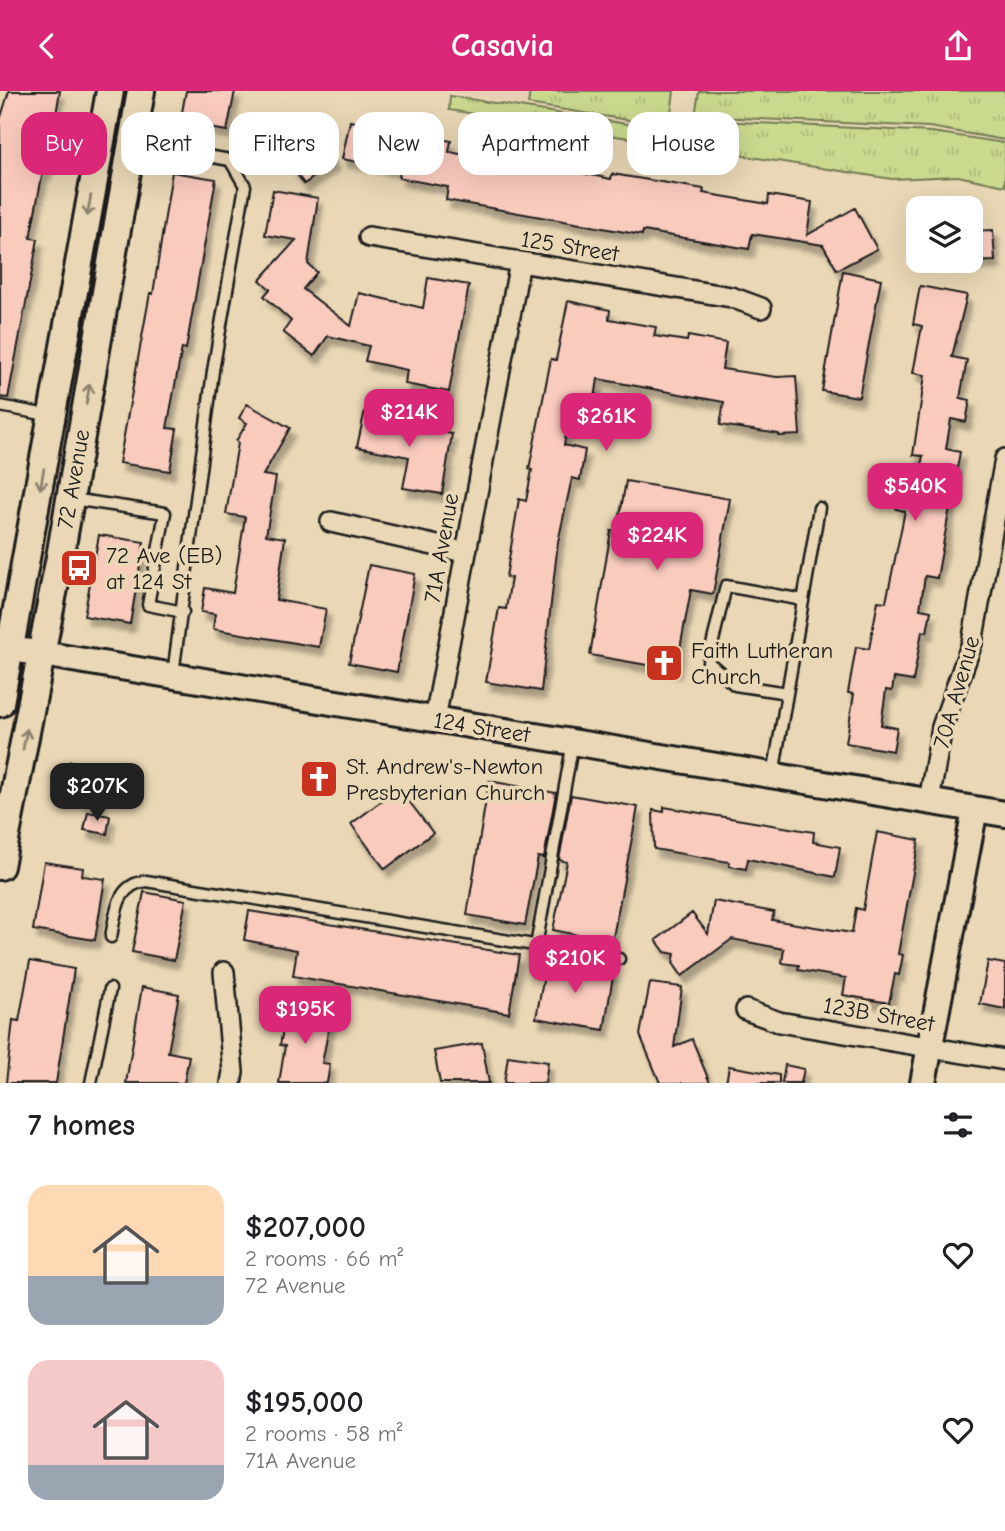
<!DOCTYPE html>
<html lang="en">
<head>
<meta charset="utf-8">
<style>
	body { margin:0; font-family:"Comic Neue",sans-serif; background:#f6f6f6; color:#202124; height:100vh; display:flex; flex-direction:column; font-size:26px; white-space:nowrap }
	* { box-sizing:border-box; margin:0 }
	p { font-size:23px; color:#757577 }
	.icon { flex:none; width:38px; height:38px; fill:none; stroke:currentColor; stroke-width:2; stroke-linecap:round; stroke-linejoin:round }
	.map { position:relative; height:992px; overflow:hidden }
	.side { display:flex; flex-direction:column; background:#fff; flex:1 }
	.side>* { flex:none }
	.banner { position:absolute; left:21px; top:21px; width:964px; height:63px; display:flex; gap:14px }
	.tools { position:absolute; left:906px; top:105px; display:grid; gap:14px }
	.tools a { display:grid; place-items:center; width:77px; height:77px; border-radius:14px; background:#fff; box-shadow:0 7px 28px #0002; font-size:35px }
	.price { position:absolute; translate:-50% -60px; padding:0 16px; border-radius:14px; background:#db2777; color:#fff; font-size:23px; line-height:46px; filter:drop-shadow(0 2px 4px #0008) }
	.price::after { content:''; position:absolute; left:50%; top:42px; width:21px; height:16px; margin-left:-10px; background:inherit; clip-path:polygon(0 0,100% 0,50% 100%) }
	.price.current { background:#222; color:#fff }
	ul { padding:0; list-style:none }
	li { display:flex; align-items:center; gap:21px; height:175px; padding:0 28px }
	li span { display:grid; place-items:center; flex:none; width:196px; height:140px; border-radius:21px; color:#555 }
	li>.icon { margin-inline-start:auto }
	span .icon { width:84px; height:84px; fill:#fffc; stroke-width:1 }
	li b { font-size:30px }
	h2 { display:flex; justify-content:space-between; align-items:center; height:84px; padding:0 28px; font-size:30px }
	.pill { padding:0 24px; border-radius:21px; background:#fff; box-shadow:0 7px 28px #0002; font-size:24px; line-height:63px }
	.pill.current { background:#db2777; color:#fff }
	header { display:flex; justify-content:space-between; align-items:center; height:91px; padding:0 28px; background:#db2777; color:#fff; font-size:32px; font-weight:800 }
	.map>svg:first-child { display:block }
	.built { fill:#eacfb4 }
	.grass { fill:url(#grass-tufts); stroke:#727a54; stroke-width:2 }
	.building { fill:#f9cbbd; stroke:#1c1c1c; stroke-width:2; filter:url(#shadow) }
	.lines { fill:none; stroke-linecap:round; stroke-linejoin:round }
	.service-casing { stroke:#1c1c1c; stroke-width:15 }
	.minor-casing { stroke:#1c1c1c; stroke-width:24 }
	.tertiary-casing { stroke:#1c1c1c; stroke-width:30 }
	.secondary-casing { stroke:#1c1c1c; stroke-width:32 }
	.service { stroke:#e9d7b5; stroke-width:10 }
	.minor { stroke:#e9d7b5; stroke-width:19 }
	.tertiary { stroke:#e9d7b5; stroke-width:24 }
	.secondary { stroke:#e9d7b5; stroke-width:26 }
	.oneway { stroke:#8d8370 }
	.labels { text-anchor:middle; stroke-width:7; stroke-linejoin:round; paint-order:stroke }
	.street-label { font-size:23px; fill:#1c1c1c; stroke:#e9d7b5 }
	.poi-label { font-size:23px; fill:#1c1c1c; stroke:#e9d7b5; text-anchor:start }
</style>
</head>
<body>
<header><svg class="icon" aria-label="back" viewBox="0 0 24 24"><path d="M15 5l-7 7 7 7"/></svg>Casavia<svg class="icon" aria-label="share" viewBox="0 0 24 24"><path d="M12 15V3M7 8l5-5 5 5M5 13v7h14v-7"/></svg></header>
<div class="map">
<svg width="1005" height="992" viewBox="0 0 1005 992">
	<defs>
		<pattern id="grass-tufts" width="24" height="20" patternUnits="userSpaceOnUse" patternTransform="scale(1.75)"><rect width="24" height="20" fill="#c9d98d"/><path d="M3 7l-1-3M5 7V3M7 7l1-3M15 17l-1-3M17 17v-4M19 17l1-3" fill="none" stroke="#acba79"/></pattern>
		<filter id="shadow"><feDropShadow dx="4.5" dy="8" stdDeviation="2" flood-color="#0004"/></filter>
	</defs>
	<rect width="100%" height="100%" fill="#e9d7b5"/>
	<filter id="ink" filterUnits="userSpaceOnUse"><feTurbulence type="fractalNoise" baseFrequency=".0143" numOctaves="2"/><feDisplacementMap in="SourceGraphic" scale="14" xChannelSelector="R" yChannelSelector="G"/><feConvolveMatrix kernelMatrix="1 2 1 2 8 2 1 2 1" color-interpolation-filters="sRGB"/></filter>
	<g filter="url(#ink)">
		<path class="built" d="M446,0H527L525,13Z"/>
		<path class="grass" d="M530,0H674L670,30L665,35L528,13Z
			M699,0H1005V49L929,36L695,25Z
			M450,5L665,39L701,29L932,41L1005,52V95L958,85L892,88L449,19Z"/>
		<path class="building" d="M9,0H60L46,81L43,80L30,147L38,148L8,307L0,306V29Z
			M186,0H235L227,40L180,32Z
			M303,24L335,71L304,93L271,46Z
			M350,30L451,50L449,61L488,68L499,34L513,39L503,68L561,77L563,71L582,74L581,82L611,88L612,83L704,98L703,102L768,113L769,104L812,111L807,144L855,117L877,158L837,179L823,154L752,143L749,158L643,140L642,144L446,109L448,96L399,87L400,79L342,68Z
			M172,81L216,88L186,258L182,257L167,337L177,338L170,380L119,372L150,202L153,203Z
			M273,99L318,107L308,173L317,181L303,198L351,235L359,202L423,217L428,187L469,194L449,301L405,293L407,279L365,270L369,255L328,245L314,265L283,241L291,230L264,205L270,198L260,189L296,149L265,144Z
			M993,139L995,170L971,171V140Z
			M843,180L881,188L859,306L822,300Z
			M920,195L967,204L952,266L967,269L960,307L970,309L966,331L951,328L946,358L960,361L937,487L925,485L920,518L931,520L927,541L922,540L913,590L894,587L892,600L886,599L881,634L897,637L893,660L846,652L854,603L848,602L856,556L869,558L878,510L886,511L905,420L896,418L899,403L915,406L923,365L913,364L925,284L913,282L922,235L913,233Z
			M568,210L610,219L609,228L656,236L654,245L687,250L688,245L726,252L722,278L777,286L796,285L800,344L779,345V343L720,334L724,311L598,288L592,326L570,322L564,354L585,359L580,389L572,387L558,451L541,600L486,591L499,517L506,518L511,487L506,486L519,408L526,410L532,379L529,378L551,268L556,269Z
			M247,313L290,337L263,384L276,386L266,444L285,447L276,509L326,518L319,556L213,538L215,523L201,521L205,497L233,502L245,426L226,423L238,352L236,350L247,332L239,327Z
			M365,319L410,328L409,335L452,343L442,403L403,397L409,366L357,356Z
			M626,390L730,408L713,503L691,499L676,579L590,564L611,440L617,441Z
			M99,444L144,451L130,533L84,525Z
			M369,474L415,483L397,581L349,572Z
			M70,670L106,677L100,711L63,705Z
			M489,690L556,702L544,767L538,766L525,834L467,824Z
			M399,697L433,742L385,778L351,733Z
			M571,704L638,716L612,851L553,839L567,771L559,769Z
			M664,716L814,741L813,751L840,756L835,786L748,768L746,778L729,775V771L654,758L653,719L664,721Z
			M88,721L110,725L107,743L84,739Z
			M877,741L919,749L898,863L903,864L899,884L895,883L889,912L843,904L846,887L798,879L799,874L782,872L784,858L732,848L682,885L673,872L675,863L665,861L656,849L692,822L708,843L714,810L774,821L772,829L852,842L856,817L863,819Z
			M44,771L83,777L82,785L105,788L95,849L33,839Z
			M144,801L186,809L174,869L132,861Z
			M249,820L519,864L509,922L293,885L297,859L244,849Z
			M547,869L614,879L604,939L536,927Z
			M30,870L74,878L56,992H6L13,929L19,930Z
			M988,870L1005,873V918L980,913Z
			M650,892L682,896L674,956L692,948L710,992H660L640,944Z
			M142,896L179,903L168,961L189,965L184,992H126Z
			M288,913L332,921L322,972L330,973L327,992H279L285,955L280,954Z
			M482,952L489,992H440L434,960Z
			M508,965L548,971L545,992H504Z
			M785,974L804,978L801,992H782Z
			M729,975L779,984V992H726Z"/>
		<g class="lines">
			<defs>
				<path id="service" d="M133,52L230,69L245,95L213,280L173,583
					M0,315L52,325
					M72,408L165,422L148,514L183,521
					M787,602L735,594L708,571L726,495L803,509
					M773,684L819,417
					M111,846C116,822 116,794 146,790L619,868
					M536,855L573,651
					M91,992L110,898"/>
				<path id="minor" d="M369,146L731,206L761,217
					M331,431L464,461
					M435,628L520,171
					M929,710L942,636L972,552L1005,368
					M224,881L233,981L231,992
					M746,919L779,931L1005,969"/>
				<path id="tertiary" d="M0,556L1005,723
					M923,992L975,718"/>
				<path id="secondary" d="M0,612L110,0
					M0,775L60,466L141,0"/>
			</defs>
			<use href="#service" class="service-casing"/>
			<use href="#minor" class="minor-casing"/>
			<use href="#tertiary" class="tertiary-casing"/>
			<use href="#secondary" class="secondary-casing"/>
			<use href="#service" class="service"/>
			<use href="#minor" class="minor"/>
			<use href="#tertiary" class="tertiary"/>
			<use href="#secondary" class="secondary"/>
		</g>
		<defs><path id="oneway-shaft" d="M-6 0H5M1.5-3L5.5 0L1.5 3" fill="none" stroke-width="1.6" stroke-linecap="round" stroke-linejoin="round" transform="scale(1.75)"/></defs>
		<g class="oneway">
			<use href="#oneway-shaft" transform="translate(89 115) rotate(100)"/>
			<use href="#oneway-shaft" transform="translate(88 303) rotate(-80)"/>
			<use href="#oneway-shaft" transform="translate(42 388) rotate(100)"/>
			<use href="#oneway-shaft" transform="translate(25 648) rotate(-79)"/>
		</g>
	</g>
	<defs>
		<symbol id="bus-square" viewBox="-11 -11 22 22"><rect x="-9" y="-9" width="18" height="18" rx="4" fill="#c8321e" stroke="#e9d7b5"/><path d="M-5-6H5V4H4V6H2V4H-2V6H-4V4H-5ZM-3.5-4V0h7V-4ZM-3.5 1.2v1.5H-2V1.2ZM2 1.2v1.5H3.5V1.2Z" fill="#fff"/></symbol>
		<symbol id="church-square" viewBox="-11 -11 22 22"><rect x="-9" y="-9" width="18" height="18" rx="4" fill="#c8321e" stroke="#e9d7b5"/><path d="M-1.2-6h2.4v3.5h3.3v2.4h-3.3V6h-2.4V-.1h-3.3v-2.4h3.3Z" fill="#fff"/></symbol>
	</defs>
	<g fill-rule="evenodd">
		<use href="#bus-square" x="57" y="455" width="44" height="44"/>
		<use href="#church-square" x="642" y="550" width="44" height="44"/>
		<use href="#church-square" x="297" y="666" width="44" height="44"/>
	</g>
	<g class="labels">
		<g class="street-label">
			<text transform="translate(570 155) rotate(9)" y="8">125 Street</text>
			<text transform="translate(73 388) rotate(-80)" y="8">72 Avenue</text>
			<text transform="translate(441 457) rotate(-80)" y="8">71A Avenue</text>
			<text transform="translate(956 601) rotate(-74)" y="8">70A Avenue</text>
			<text transform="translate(482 636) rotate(9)" y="8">124 Street</text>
			<text transform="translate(879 923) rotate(10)" y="8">123B Street</text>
		</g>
		<g class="poi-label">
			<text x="106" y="472">72 Ave (EB)<tspan x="106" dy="26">at 124 St</tspan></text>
			<text x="691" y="567">Faith Lutheran<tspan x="691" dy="26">Church</tspan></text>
			<text x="346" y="683">St. Andrew's-Newton<tspan x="346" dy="26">Presbyterian Church</tspan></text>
		</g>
	</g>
</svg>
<div class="tools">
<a><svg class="icon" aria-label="layers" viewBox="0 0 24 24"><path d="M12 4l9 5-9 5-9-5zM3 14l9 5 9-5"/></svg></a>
</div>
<b class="price" style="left:409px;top:358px">$214K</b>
<b class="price" style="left:606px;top:362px">$261K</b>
<b class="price" style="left:915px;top:432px">$540K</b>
<b class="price" style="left:657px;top:481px">$224K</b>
<b class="price current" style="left:97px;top:732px">$207K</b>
<b class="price" style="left:575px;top:904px">$210K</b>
<b class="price" style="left:305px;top:955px">$195K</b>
<div class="banner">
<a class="pill current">Buy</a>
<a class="pill">Rent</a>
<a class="pill">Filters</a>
<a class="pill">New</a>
<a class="pill">Apartment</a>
<a class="pill">House</a>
</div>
</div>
<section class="side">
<h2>7 homes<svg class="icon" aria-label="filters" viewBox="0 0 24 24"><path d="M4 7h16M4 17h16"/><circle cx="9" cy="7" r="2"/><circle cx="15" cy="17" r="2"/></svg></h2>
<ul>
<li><span style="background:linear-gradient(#ffd9b3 65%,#9aa5b1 0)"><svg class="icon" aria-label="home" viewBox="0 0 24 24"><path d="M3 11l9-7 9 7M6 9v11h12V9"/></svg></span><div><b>$207,000</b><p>2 rooms · 66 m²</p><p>72 Avenue</p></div><svg class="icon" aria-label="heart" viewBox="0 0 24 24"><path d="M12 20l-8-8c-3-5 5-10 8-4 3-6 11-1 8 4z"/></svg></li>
<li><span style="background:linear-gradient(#f6c9c9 75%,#9aa5b1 0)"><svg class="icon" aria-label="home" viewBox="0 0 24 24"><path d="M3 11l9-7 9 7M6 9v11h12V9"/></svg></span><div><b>$195,000</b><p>2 rooms · 58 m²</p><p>71A Avenue</p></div><svg class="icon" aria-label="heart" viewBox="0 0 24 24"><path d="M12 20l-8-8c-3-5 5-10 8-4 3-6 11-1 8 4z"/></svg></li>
</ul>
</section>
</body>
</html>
